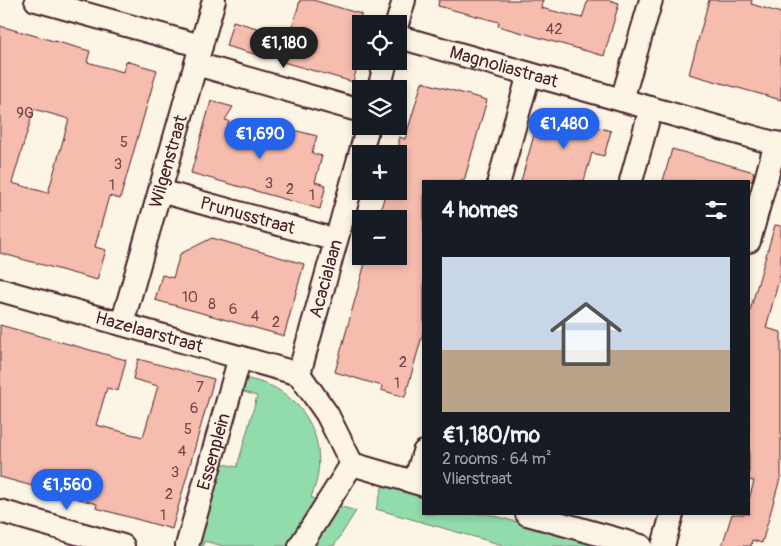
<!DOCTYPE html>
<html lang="en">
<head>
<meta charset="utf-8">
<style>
	body { margin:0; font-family:Pangolin,sans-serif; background:#242831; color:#f1f3f6; height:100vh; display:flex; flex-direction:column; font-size:19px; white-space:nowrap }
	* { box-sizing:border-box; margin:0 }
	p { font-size:16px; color:#9ea1a6 }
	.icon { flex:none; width:28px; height:28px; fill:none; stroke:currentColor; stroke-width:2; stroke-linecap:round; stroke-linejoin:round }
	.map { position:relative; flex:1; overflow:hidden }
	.drawer { position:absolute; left:422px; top:180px; width:328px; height:335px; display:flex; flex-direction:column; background:#171b24; border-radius:0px; box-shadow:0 2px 8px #0003 }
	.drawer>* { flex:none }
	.buttons { position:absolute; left:352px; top:15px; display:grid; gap:10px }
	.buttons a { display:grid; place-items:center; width:55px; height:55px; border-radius:0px; background:#171b24; box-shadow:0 2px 8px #0003; font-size:25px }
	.price { position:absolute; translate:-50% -42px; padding:0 11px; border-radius:18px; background:#2563eb; color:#fff; font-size:16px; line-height:32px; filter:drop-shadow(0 1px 2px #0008) }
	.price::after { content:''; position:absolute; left:50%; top:30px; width:15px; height:11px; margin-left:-8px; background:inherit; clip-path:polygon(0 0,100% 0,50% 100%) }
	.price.selected { background:#222; color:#fff }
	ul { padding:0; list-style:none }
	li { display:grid; align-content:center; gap:10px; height:265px; padding:0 20px }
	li+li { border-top:1px solid #363941 }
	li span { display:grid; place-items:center; height:155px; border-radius:0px; color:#555 }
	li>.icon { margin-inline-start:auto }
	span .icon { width:90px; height:90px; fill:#fffc; stroke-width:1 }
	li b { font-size:21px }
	h2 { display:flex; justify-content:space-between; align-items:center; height:60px; padding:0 20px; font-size:21px }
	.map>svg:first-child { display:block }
	.green { fill:#92dbab; stroke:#6e7d6b }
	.building { fill:#f6bcad; stroke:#4a1f2b; fill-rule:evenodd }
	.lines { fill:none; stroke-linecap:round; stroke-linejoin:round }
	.minor-casing { stroke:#4a1f2b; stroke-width:26 }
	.minor { stroke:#fcf5e5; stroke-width:22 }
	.labels { text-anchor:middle; stroke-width:5; stroke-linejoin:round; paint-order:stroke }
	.number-label { font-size:15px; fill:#75464c }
	.street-label { font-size:18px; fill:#4a1f2b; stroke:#fcf5e5 }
</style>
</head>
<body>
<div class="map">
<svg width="781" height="546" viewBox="0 0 781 546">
	<rect width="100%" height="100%" fill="#fcf5e5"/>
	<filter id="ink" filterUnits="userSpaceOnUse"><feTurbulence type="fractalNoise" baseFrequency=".02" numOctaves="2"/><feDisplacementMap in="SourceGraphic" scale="10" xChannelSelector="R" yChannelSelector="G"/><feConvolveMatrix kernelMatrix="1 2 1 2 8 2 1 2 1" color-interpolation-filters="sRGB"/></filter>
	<g filter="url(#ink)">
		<path class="green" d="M244,378C257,381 270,384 280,391C317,414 328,459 311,497L317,500L288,546H223L204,541L203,546H196L220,463L237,467L257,396L241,391Z
			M383,484L424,496V514H488L602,546H506L376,509Z
			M339,506L356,511L334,546H314Z"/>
		<path class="building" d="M300,0H313L361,14V53L353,82L283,62Z
			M439,0H543L541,8L582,18L588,0H609L619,3L604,56L498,26L499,22L438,6Z
			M709,0H752L751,4L781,13V100L689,74Z
			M233,21L274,33L261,56L226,46Z
			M0,26L90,51L87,62L123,72L126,61L157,70L120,199L109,196L95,247L106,250L97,280L0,253ZM34,109L69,119L48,193L12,183Z
			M422,82L487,100L464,181H424V329L405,397L381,390L382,386L335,372L367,256H399V219H378L386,191H399V137L405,139Z
			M211,101L233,107L225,120L229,121L227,129L262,138L263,132L272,135L274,125L317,136L312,153L322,156L315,182L326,185L320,209L191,173Z
			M546,113L611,131L604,156L592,153L584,181H521L534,135L539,137Z
			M672,149L754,172L752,181H663Z
			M775,225L781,226V272L766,328L781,332V475L762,543L752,540L751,546H722L732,514H749V500L754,481L749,480V314Z
			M212,238L304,264L284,336L155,300L162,275L173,278L180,254Z
			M0,325L126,360L118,391L107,388L96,425L143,437L158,386L133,379L138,359L214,379L172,529L96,508L97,504L0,477Z"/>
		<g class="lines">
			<defs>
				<g id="minor">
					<path d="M36,0L201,46"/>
					<path d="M397,24L404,0"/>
					<path id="s1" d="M399,37L781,145"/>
					<path d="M196,64L361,111"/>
					<path d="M379,89L386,61"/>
					<path d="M622,100L651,0"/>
					<path d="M499,181L529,74"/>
					<path d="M631,181L651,108"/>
					<path id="s2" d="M160,191L336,240"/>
					<path d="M749,241L776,143"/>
					<path id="s3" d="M0,290L299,374"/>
					<path id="s4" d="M122,324L214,0"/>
					<path id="s5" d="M299,374L368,126"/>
					<path d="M299,374L327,414L352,464L424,485"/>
					<path d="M415,482L424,452"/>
					<path d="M0,511L123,546"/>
					<path d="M527,514L641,546"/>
					<path id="s6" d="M187,546L240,357"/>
					<path d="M300,546L352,464"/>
					<path d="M663,546L672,514"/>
				</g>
			</defs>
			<use href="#minor" class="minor-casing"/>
			<use href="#minor" class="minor"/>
		</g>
	</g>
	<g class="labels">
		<g class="number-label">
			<text x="554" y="34">42</text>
			<text x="25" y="118">9G</text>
			<text x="124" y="147">5</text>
			<text x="118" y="169">3</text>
			<text x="269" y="188">3</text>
			<text x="112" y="190">1</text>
			<text x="290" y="194">2</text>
			<text x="312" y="200">1</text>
			<text x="190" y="302">10</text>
			<text x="212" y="309">8</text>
			<text x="233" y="314">6</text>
			<text x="255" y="321">4</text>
			<text x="276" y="327">2</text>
			<text x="403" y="367">2</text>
			<text x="397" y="388">1</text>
			<text x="200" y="392">7</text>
			<text x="194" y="413">6</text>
			<text x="188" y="434">5</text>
			<text x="182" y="456">4</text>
			<text x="175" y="477">3</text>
			<text x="169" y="499">2</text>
			<text x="163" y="520">1</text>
		</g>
		<g class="street-label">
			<text dy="6" stroke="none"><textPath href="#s1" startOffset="109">Magnoliastraat</textPath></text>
			<text dy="6" stroke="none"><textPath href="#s4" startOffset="169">Wilgenstraat</textPath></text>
			<text dy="6" stroke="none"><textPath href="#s2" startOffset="91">Prunusstraat</textPath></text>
			<text dy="6" stroke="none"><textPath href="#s5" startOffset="99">Acacialaan</textPath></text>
			<text dy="6" stroke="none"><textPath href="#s3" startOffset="155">Hazelaarstraat</textPath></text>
			<text dy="6" stroke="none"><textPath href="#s6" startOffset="98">Essenplein</textPath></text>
		</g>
	</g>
</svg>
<div class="buttons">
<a><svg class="icon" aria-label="locate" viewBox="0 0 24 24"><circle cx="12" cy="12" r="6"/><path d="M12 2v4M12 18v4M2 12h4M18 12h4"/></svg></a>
<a><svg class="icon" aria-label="layers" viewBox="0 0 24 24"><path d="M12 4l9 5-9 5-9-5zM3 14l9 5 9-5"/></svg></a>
<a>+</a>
<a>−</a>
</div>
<b class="price selected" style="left:284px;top:69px">€1,180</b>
<b class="price" style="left:564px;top:150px">€1,480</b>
<b class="price" style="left:260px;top:160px">€1,690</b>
<b class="price" style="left:67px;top:511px">€1,560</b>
<section class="drawer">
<h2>4 homes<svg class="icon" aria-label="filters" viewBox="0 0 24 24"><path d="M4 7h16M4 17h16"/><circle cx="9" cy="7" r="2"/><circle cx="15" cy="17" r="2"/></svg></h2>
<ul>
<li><span style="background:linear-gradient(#c9d6e8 60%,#b9a48a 0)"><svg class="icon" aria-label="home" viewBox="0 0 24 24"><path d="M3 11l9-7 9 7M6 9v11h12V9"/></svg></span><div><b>€1,180/mo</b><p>2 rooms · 64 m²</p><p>Vlierstraat</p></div></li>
</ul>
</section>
</div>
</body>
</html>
